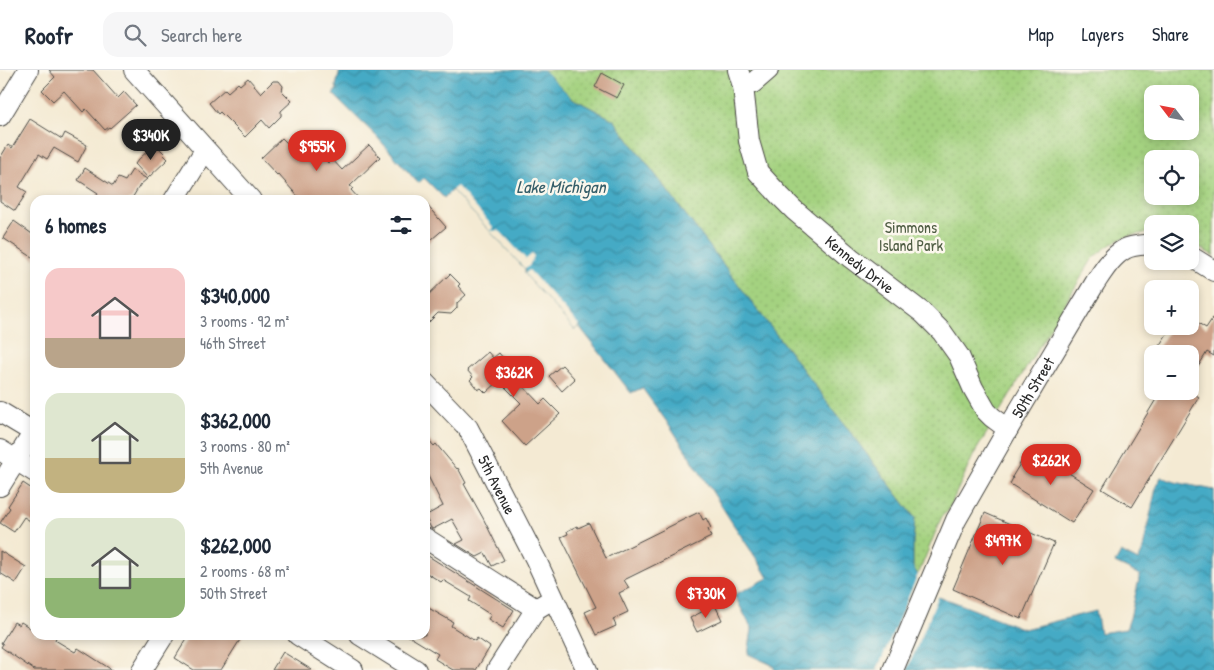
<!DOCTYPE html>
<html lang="en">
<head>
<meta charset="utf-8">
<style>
	body { margin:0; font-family:"Patrick Hand",sans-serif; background:#f6f6f7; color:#1f2937; height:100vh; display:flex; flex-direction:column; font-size:19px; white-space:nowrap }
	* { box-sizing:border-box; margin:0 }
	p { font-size:16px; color:#747a83 }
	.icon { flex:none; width:28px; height:28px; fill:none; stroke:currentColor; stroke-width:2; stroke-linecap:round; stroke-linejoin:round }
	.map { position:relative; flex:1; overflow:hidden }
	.panel { position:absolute; left:30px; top:125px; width:400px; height:445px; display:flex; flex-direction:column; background:#fff; border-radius:15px; box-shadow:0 2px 8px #0003 }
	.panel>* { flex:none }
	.needle { width:32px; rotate:302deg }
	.controls { position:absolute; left:1144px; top:15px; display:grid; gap:10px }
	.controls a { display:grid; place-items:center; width:55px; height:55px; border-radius:10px; background:#fff; box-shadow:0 2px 8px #0003; font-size:25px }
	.price { position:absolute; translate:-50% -42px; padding:0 11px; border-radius:18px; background:#d93025; color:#fff; font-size:16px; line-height:32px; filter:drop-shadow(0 1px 2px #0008) }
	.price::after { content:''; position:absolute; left:50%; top:30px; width:15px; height:11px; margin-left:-8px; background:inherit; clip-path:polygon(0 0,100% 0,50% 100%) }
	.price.active { background:#222; color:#fff }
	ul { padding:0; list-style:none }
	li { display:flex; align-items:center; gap:15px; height:125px; padding:0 15px }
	li span { display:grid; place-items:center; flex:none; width:140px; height:100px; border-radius:15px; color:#555 }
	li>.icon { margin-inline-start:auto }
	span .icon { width:60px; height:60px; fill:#fffc; stroke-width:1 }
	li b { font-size:21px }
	h2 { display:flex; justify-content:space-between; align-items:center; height:60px; padding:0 15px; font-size:21px }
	header { display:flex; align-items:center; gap:30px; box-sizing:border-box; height:70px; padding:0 25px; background:#fff; border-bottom:1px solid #e0e1e3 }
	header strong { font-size:24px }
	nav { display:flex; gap:28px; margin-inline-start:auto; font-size:18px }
	.search { width:350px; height:45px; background:#f6f6f7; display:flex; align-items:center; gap:12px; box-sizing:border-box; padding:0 18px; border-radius:15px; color:#747a83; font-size:19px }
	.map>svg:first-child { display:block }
	.green { fill:url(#green-dots); stroke:#687e56; fill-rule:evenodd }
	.water { fill:url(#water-waves); stroke:#386a78 }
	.pier { fill:#f4ead3 }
	.building { fill:#cda289 }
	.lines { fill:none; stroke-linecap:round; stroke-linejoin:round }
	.minor-casing { stroke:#494844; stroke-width:22 }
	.minor { stroke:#fff; stroke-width:20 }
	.labels { text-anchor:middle; stroke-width:5; stroke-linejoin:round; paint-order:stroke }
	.park-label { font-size:16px; fill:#4f5d44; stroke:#fbf7ec }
	.street-label { font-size:16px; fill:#2b2b2b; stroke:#fbf7ec }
	.water-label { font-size:18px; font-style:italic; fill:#355e69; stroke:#fbf7ec }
</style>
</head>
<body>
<header>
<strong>Roofr</strong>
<div class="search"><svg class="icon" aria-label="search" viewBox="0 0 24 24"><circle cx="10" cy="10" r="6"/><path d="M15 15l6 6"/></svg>Search here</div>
<nav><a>Map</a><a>Layers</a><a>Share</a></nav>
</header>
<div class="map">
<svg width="1214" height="600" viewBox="0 0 1214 600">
	<defs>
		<pattern id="green-dots" width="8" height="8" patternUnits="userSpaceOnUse" patternTransform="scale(1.25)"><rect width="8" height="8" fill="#a4d280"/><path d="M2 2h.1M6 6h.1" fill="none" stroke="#8db46f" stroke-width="1.8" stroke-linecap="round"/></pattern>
		<pattern id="water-waves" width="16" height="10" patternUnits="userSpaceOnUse" patternTransform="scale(1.25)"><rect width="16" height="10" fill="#45aac5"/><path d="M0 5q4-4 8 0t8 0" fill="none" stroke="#3a8ba0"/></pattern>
	</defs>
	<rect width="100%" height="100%" fill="#fbf7ec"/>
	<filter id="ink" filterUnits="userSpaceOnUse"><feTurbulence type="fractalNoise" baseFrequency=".02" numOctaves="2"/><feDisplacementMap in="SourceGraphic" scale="10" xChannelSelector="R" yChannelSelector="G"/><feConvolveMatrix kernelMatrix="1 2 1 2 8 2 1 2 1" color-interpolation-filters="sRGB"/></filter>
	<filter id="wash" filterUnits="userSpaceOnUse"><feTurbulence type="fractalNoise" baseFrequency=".0096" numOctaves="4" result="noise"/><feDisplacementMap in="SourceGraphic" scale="20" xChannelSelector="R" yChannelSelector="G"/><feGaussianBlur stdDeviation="1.12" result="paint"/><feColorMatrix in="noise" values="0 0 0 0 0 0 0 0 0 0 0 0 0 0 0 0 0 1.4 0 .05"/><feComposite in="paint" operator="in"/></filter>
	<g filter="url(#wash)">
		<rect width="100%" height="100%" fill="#f4ead3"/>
		<path class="green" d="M544,0H1214V186L1190,172V154H1152V163C1127,163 1109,172 1091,191L974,384L948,441L942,446L918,505L913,497V472L915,448L614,50L572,28ZM1152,24H1190V61H1152ZM1152,89H1190V126H1152Z"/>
		<path class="water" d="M340,0H544L572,28L614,50L915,448L913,472V497L918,505L938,527L952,531L1024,559L1096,541L1100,563L1126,559L1130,548L1140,505L1115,493L1121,482L1138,491L1142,483L1156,418L1161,407L1175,412L1214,420V600H775L772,595L748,584L752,559L734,525L768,508L760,494L733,454L672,359L642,318L631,323L579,256L575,260L525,204V199L452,120L444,128L424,108L418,113L377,67L333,24L337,19L336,16Z"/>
		<path class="pier" d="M457,116L494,158L491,161L499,160L526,189L532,184L534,186L529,196L525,199L452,120Z
			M529,200L579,255L575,260L525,204Z
			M919,502L939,525L907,600H877Z"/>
		<g id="blocks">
			<path class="building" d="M49,0H93L118,28L124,22L136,35L110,58L109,57L105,60L86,39L83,42L64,21L53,31L42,20L55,7Z
				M602,3L624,15L617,28L595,17Z
				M248,8L261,23L273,11H279L283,16L282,21L292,31L281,41V46L269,58L262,50L245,67L220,42L218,44L209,33L225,19L228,22L238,13L240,15Z
				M30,49L62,69L65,63L87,75L78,92L54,78L47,89L39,84L19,117L27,122L15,141L0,131V88L8,75L12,78Z
				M282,68L290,76L294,72L308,88L317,80L328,93L332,89L342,100L369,75L380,87L350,116L353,118L351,120L360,130H301L278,104L277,105L261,88Z
				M155,74L165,84L164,85L168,89L148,108L135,94L138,90Z
				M85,98L113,116L118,108L125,111L132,100L147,109L140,115L131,130H94L98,123L78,110Z
				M425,133L446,157L425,175Z
				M14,151L35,166V189L3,168Z
				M450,204L460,214L458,216L466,225L457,233V238L451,244L438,243L425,256V228Z
				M1214,246V286L1207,282L1190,310V284H1154L1172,256H1190V248L1206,258Z
				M488,282L493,288L499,283L521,310L519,312L540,334L545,329L560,344L525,376L502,351L521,333L499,311L486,323L481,318L478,320L470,310L473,307L467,300Z
				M562,295L575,309L562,321L549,306Z
				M1161,321H1190L1199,327L1132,437L1102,419Z
				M425,366L434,376L436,374L457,399L458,398L466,413L464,414L483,448L504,490L492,496L485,483L477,487L456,474L464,470L452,449L433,459L431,458L425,446L443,436L425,400Z
				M1031,379L1094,419L1072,453L1010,414L1013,408L1012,407L1026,384L1028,385Z
				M23,413L35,421V454L24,447L14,462L0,453L10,438L8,436Z
				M699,442L703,450L706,448L711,458L708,459L711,467L624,510L629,518L619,523L628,542L613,549L616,556L596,565L585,542L596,537L561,467L568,464L567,461L577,456L578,458L589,453L606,488Z
				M985,443L1054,473L1021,549L953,519Z
				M0,481L26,497L16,513L0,503Z
				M425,484L514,540L503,558L488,549L491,545L469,531L471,527L443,510L441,512L425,502Z
				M715,535L722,550L697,562L690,548Z
				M425,536L453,552L451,556L475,571L477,568L490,577L476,600H453L435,589L438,584L407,565H425Z
				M14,552L19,555L21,552L35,561V565H57L55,570L75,582L78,578L112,600H34L1,577L3,574L1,573Z
				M189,565H243L221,600H194L175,588Z
				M283,582L312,600H272Z"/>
		</g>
	</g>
	<g filter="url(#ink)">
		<use href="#blocks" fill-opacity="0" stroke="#494844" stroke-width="1"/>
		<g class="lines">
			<defs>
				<g id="minor">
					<path d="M134,0L251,130"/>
					<path id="s1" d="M738,0L743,16L749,71L758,102L780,126L794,140L851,188L923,243L942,262L959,286L973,318L986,341L992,347L1008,359"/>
					<path d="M743,16L753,13L768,0"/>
					<path d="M0,46L28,0"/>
					<path d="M174,130L205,80"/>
					<path d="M1190,186L1214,201"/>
					<path id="s2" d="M425,313L468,358L536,490L587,600"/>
					<path d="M0,342L35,363"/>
					<path d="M0,380L35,402"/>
					<path d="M0,416L35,360"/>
					<path d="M425,468L536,539"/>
					<path d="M298,565L353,600"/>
					<path d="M360,565L416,600"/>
					<path d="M142,600L164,565"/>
					<path d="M497,600L536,539L546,533"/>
					<path id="s3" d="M893,600L956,450L1008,359L1095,213C1103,201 1112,186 1125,179C1132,175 1144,175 1152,174"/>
				</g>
			</defs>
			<use href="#minor" class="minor-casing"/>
			<use href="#minor" class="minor"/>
		</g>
	</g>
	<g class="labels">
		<g class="park-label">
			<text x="911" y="163">Simmons<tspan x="911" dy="18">Island Park</tspan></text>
		</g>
		<g class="street-label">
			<text dy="6" stroke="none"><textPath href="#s1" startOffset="242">Kennedy Drive</textPath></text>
			<text dy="6" stroke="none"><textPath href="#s3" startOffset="316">50th Street</textPath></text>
			<text dy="6" stroke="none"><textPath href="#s2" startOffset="126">5th Avenue</textPath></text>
		</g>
		<g class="water-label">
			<text x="561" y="123">Lake Michigan</text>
		</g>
	</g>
</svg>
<div class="controls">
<a><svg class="needle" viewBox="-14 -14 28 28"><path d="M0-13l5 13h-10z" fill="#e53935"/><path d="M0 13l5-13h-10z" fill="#747a83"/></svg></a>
<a><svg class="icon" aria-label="locate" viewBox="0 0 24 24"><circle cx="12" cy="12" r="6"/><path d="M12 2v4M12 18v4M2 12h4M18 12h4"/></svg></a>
<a><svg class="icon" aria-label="layers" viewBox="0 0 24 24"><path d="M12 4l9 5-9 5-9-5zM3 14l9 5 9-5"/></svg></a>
<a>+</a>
<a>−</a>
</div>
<b class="price active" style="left:151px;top:91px">$340K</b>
<b class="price" style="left:317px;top:102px">$955K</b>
<b class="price" style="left:514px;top:328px">$362K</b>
<b class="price" style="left:1051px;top:416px">$262K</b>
<b class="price" style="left:1003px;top:496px">$497K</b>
<b class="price" style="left:706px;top:549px">$730K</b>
<section class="panel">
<h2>6 homes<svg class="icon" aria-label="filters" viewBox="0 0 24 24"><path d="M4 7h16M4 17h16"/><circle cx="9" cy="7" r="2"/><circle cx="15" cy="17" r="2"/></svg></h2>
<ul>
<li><span style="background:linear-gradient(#f6c9c9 70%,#b9a48a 0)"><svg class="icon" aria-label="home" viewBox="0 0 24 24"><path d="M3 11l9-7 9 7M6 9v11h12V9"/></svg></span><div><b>$340,000</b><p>3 rooms · 92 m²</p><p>46th Street</p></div></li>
<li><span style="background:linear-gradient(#dfe7d0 65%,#c2b280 0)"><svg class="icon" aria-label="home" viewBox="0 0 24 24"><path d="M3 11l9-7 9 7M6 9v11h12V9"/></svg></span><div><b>$362,000</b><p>3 rooms · 80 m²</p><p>5th Avenue</p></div></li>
<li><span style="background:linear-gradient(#dfe7d0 60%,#8fb573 0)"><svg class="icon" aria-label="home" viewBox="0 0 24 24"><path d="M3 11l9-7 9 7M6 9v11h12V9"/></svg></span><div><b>$262,000</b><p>2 rooms · 68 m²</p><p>50th Street</p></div></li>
</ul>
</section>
</div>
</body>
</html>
